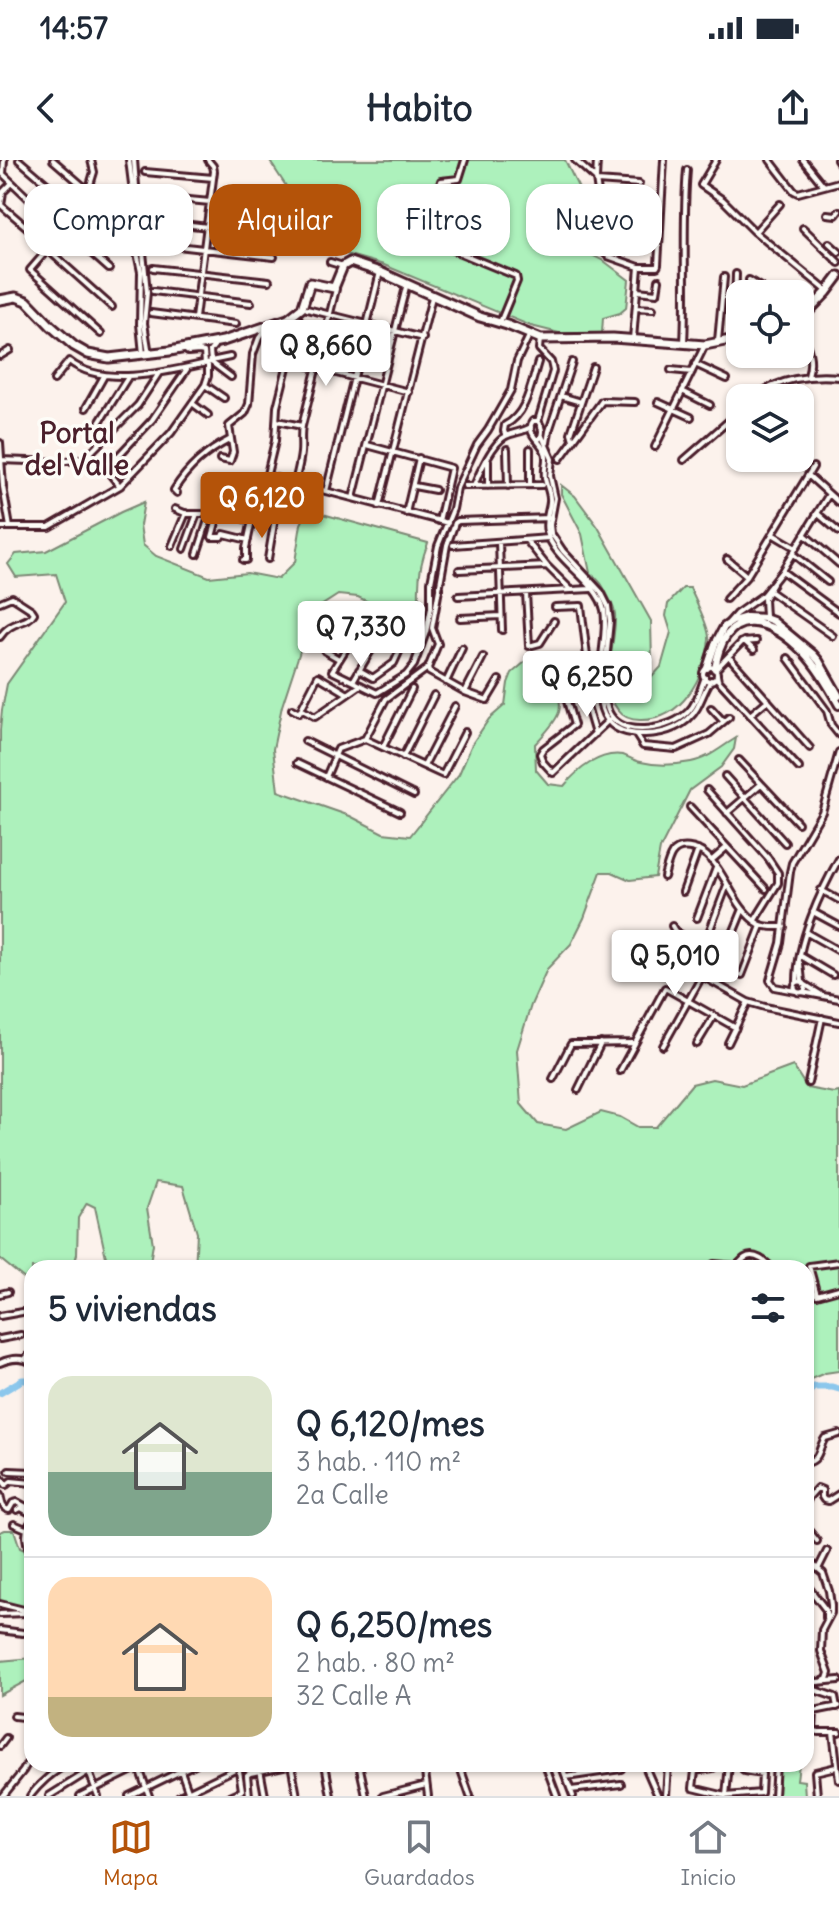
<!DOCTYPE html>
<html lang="es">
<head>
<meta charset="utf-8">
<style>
	body { margin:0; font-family:Delius,sans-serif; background:#f6f6f7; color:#1f2937; height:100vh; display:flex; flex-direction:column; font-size:30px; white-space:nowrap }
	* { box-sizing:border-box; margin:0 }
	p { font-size:26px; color:#747a83 }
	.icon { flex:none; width:44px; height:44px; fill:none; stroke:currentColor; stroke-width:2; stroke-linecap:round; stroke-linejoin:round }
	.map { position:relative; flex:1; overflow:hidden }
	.panel { position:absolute; left:24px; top:1100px; width:790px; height:512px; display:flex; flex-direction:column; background:#fff; border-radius:24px; box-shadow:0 2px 6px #0004 }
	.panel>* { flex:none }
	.hud { position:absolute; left:24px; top:24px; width:792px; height:72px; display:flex; gap:16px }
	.controls { position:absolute; left:726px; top:120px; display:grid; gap:16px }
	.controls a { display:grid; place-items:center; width:88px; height:88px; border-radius:16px; background:#fff; box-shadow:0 2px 6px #0004; font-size:40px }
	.price { position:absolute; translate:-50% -68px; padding:0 18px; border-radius:8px; background:#fff; color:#222; font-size:26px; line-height:52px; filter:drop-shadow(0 2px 4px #0008) }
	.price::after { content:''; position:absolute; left:50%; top:48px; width:24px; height:18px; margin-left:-12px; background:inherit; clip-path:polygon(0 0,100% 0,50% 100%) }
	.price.selected { background:#b45309; color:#fff }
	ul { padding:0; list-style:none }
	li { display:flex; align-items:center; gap:24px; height:200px; padding:0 24px }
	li+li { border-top:2px solid #e0e1e3 }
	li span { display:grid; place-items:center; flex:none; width:224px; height:160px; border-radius:24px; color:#555 }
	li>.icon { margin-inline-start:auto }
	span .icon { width:96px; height:96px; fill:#fffc; stroke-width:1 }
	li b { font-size:34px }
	h2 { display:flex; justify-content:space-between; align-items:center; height:96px; padding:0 24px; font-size:34px }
	.chip { padding:0 28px; border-radius:24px; background:#fff; box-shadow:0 2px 6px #0004; font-size:28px; line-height:72px }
	.chip.selected { background:#b45309; color:#fff }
	.status { display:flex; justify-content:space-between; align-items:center; height:56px; padding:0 40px; background:#fff; direction:ltr }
	.status svg { height:22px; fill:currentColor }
	header { display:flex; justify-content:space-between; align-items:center; height:104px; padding:0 24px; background:#fff; font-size:36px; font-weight:800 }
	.menu { display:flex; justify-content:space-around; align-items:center; height:112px; border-top:2px solid #e0e1e3; background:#fff; font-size:22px; color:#747a83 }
	.menu a { display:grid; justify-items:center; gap:4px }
	.menu .selected { color:#b45309 }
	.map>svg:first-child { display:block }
	.green { fill:#adf1bc; stroke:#7c8874; stroke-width:2 }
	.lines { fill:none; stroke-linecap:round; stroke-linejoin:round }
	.river { stroke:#8cc7ec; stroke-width:7 }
	.minor-casing { stroke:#4a1f2b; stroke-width:10 }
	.tertiary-casing { stroke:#4a1f2b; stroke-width:12 }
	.secondary-casing { stroke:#4a1f2b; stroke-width:13 }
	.minor { stroke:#fdfcf7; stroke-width:4 }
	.tertiary { stroke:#fdfcf7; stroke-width:6 }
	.secondary { stroke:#fdfcf7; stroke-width:7 }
	.labels { text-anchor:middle; stroke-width:7; stroke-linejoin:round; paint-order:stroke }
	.neighbourhood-label { font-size:28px; font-weight:bold; fill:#4a1f2b; stroke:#fdfcf7 }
</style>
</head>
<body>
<div class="status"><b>14:57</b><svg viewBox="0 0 49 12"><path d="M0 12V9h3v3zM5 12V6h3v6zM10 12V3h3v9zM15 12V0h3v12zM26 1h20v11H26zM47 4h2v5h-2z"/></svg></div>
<header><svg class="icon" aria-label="back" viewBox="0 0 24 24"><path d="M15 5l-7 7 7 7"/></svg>Habito<svg class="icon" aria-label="share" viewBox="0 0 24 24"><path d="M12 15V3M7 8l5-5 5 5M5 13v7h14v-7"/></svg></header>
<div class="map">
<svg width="839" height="1636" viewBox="0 0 839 1636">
	<rect width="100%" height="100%" fill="#fcf2ec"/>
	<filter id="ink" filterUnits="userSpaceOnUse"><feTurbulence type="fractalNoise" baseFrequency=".0125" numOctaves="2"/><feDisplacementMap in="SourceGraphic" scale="16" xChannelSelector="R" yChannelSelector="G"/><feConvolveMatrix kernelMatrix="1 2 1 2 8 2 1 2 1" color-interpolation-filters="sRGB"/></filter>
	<g filter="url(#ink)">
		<path class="green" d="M269,0H565L579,29V80L586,92L604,101L629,120L626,148L620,153L603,158L602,173H559L531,166L384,105L339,92L314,88L296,67L292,35Z
			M561,325L575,336L598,367L651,461L652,503L649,514L652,517L661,507L671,472L666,456L668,444L683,428H690C695,440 710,467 709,479C705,517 682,561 640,560C631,560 623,557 618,550C598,526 617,482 615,454C614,447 611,442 608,436C603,426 600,420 590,413L582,374L561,334Z
			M144,342L140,365L143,385L156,396L209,417L247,413L278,419L295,402L301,364L308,350L428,383C422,398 419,411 419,427C418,444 422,447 416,465L358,437L338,435L318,448L301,488L282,546L273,589L278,631L350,656L383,673L410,676L459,614L472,584L489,559L505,545L508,523L512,513L525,502L540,498C551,509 563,537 559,552C555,564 543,575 535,584L536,610L548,624L564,626C577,610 600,591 623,595C629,597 634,601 641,602C657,606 675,605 691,602C708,599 721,587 736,578L734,589L721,607L690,630L660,689L655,717L630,720L612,712H601L584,758L571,784L547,809L531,845L517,890L521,944L538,964L566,969L601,952L620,957L638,967H656L692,924L712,919L742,925L793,906L807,928L834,933L839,932V1211L825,1213L806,1221V1108H195L197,1073L183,1026L156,1022L147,1048L153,1084L149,1108H120L106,1097L95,1047L87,1043L78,1058L77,1094L73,1108H32V1125L0,1099V570L2,550L7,524L65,442L56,414L16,417L8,404L16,394L46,391L121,352Z
			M5,1370H14L20,1388L27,1391L32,1414V1458L0,1449V1372Z
			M32,1498V1518L0,1535V1501Z
			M774,1604H799L797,1620L804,1621L805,1636H772Z"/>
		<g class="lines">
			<path class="river" d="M0,1233L22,1220H32
				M806,1234L814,1227H832L839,1229"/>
			<defs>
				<path id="minor" d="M4,0L3,14L51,60
					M19,0L68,42
					M53,0L83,26
					M91,0L94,12L90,25L93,37L30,110L101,174
					M129,0L135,48V73
					M134,0L139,64L143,74
					M465,0L459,19L441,21L424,76L431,81L516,116L517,121L501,160L499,162
					M575,0L596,19
					M597,0L596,19L600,47L598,84L601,90L608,96L639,107L633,179
					M716,0L701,25L723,40L755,72L827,131
					M770,0L794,31L798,33L839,22
					M803,0L824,26
					M837,0L839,3
					M145,12L213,18
					M597,21L639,24
					M12,23L3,32L1,45L37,76
					M147,36L210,42L276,52
					M827,54L836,55L839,51
					M149,60L275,75
					M803,68L839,103
					M64,69L109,109
					M755,72L780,44
					M132 78a6 6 0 1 1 12 0a6 6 0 1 1-12 0Z
					M143,75L147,79L160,84L274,97
					M142,82L147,132L144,163L149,194
					M135,83L141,112L140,164L143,194
					M829,83L839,92
					M144,87L160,84
					M47,89L112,147
					M330,102L343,106
					M639,107H657L658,105L664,0
					M153,108L269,121
					M749,120L771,134
					M153,131L251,143
					M637,131L657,133L659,120
					M636,148L653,149
					M307,149L423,178
					M151,153L236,164
					M195,158L214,11L213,6L208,0
					M800,173C809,187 813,200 808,216
					M734,177L736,114
					M718,181L724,117
					M684,183C687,125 682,68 687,10
					M184,189L188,192L199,191L204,192L205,204
					M0,196L10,190
					M271,196L409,232
					M211,201L230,197
					M211,202L210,191L214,186
					M695,204L727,219
					M671,210L692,212
					M54,220L69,201C103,229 171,211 211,202L231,217
					M205,225L224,238
					M682,231L710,245
					M561,236L581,242
					M754,238C776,219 811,214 839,217
					M658,242L691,257
					M192,243L208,255
					M86,248L104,216
					M277,261L302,266
					M533,261H538C542,266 544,274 539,279H536C531,273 528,267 533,261Z
					M538,261L553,211L551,202L539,189L540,179
					M99,263L128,217
					M506,276L504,271L505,265C527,254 531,224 538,202
					M542,276L552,299L550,316L555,338L550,365L551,373L563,391L601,432L608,446L610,461L603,531C605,540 606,549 611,556C626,578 671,569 688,552C697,543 700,530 705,517
					M536,279C553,298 543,299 545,318C546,326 551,333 550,342C549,352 544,361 547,372C554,401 597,420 604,450C612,489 570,576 645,574C665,574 687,566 697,548C702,539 705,529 711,520
					M573,280L571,273L593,207
					M0,283L3,327L10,367
					M547,283L549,271L572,202
					M367,285L451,308L439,361
					M655,287L705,185
					M507,289L508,326
					M530,289V325
					M84,299L138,245L159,213
					M220,299L230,301L233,292L229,266L245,253L249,244L253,194L259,178L267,168
					M560,299L602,241L635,242
					M0,300L57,302L84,299L106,309L119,325
					M684,300L740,251
					M106,309L152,260L187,209
					M808,315L839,343
					M268,316L448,363
					M414,326L435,330
					M465,326L542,325
					M474,326C479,313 493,282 506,276C514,272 523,272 531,267
					M488,326V300
					M326,331L380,112
					M177,333L174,330C188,307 207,291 231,279
					M353,338L407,123
					M217,346L219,352L212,377H221L224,374L248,380
					M379,346L432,137
					M175,349L187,354H208L217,345L240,330L260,337L262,335L275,281L277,247L299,159
					M406,353L419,298
					M817,353L839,372
					M232,354L252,362
					M0,367H49L120,326L171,273L205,225L208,216V203
					M804,374L839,404
					M774,375L796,388
					M527,381L547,406L571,430
					M499,382L502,470
					M453,385L549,378
					M172,386L186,353
					M184,389L197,354
					M197,394L210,354
					M793,394L828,422
					M268,399L277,346L288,347C293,329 299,311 301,293C302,284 300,275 302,266L336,129
					M727,399L747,416
					M243,400H246V388L254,351L247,348L251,333
					M459,410L547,406
					M780,414L829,334
					M769,431L833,476
					M526,433L529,486L540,483L554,461
					M458,436L591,429
					M726,439L747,416L813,307
					M0,442L12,437L32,450L34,453C27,465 12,459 0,477
					M555,447L581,446L587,496L594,527
					M366,457L332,511L377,533L406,515L414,505L426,472L431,448V422L438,386L453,349L457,328L477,285L488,270L511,230L517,201L529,176
					M765,457L764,439L773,424
					M460,458L501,456
					M729,462L736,454L763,435L782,411L839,453
					M744,481L754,490
					M788,498L827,551L831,565L839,575
					M339,499L325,491L323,488L344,452L363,462
					M731,499L810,588
					M703 514a7 7 0 1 1 14 0a7 7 0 1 1-14 0Z
					M428,508L429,512L465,532L487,540L499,520
					M717,508L742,482L756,481
					M717,515L718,520L799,608
					M353,521L383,470L386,469L404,476L405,479L394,503L373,518L359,510
					M446,522L462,488
					M465,532L483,497
					M711,548L723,561
					M292,549L299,553L318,516L348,534
					M301,549L315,557L361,525
					M750,555L768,540
					M595,574L574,503L557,507L574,565L543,589L540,594L543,602L553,613L610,559
					M636,575L643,586L676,589L709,574L729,557
					M365,579L443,615L465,572
					M305,581L414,635
					M383,587L412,529
					M403,597L434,535
					M739,600L798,663
					M297,603L400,652
					M424,606L455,546
					M725,616L785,683
					M326,617L338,589L365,579L386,539L428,508L438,484L432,468L447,385L455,363L458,361L549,358
					M707,630L768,698L778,713V723L755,760
					M690,647L766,729
					M727,653L761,624
					M711,701L727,687
					M664,717C666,710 668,700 672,694C680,683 697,688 706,695C726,712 735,750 759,764C766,768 776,767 784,767
					M821,730L839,740
					M683,732L698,690
					M813,752L839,766
					M697,758L716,708
					M807,773L839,791
					M708,775L727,725
					M801,796L833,815
					M723,798L743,749
					M800,803L802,821
					M742,815L761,766
					M702,816L748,842L765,847L839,862
					M797,821C797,783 820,732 839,699
					M794.5 827a5.5 5.5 0 1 1 11 0a5.5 5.5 0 1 1-11 0Z
					M804,824L820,834
					M796,831L775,827L770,820L781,783L790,712L792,703L822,652L839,592
					M802,832L839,839
					M728,883L748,842
					M697,884L714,856
					M663,886L711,800L709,792L675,771L672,766
					M620,911L665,828L736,868
					M553,919L571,884L633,883
					M808,923L822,858
					M578,930L601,883
					M708,1108L714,1104L736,1106C739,1104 742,1100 745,1098C754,1092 766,1102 772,1108
					M806,1130L817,1135
					M0,1134L8,1132
					M817,1135L809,1106L839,1102
					M817,1135L839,1129
					M0,1156L22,1152
					M0,1179L21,1175
					M25,1199L32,1192
					M0,1203C11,1198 22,1197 32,1203
					M806,1303C821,1300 818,1288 825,1278L839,1274
					M9,1311L32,1312
					M0,1317L6,1325L11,1321L32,1323
					M0,1335C2,1341 1,1348 9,1350L13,1343L17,1342L32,1350
					M806,1343L809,1337L817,1328L822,1330V1337L824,1340L828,1341L839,1334
					M17,1350L21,1348L32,1354
					M32,1361C21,1373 28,1386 32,1400
					M14,1364L26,1369
					M806,1367L817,1381
					M806,1399L823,1413L829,1431L831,1445V1453L822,1470L821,1491L829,1513L827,1519L823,1521
					M818,1409L827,1391
					M806,1424L826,1450V1458
					M0,1444L32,1452
					M0,1454L26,1453
					M0,1470L23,1473
					M806,1522L809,1528L835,1537L837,1547
					M806,1523L839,1520
					M14,1556L32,1558
					M806,1569L819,1572H839
					M813,1571L814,1551L839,1546
					M833,1572L839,1620
					M0,1586L6,1578
					M86,1604L98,1636
					M238,1604L242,1630
					M259,1604L265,1636
					M291,1604L297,1636
					M325,1604L331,1636
					M359,1604L366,1636
					M424,1604L428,1636
					M459,1604L470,1636
					M545,1604L557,1636
					M561,1604L573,1636
					M644,1604L658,1636
					M713,1604V1608L695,1611L693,1628L726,1636L761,1633L762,1614L744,1611V1604
					M139,1608L149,1636
					M181,1611L190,1636
					M566,1617L621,1609
					M571,1630L621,1624
					M3,1636L23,1611L32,1595
					M30,1636C41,1622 52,1612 68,1604
					M49,1636L89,1611L106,1604
					M80,1636L145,1604
					M129,1636L195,1604
					M179,1636L239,1607
					M230,1636L241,1631
					M249,1636L247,1615L250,1613L293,1604
					M383,1636L426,1625
					M666,1636L668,1604
					M726,1636L729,1604
					M774,1636L776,1604
					M817,1636L815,1612L836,1607"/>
				<path id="tertiary" d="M707,508L715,484L724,467L733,461L747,457L765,458L773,461L813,494L819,501L839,536
					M715,509C725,445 767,455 804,493C818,508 829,527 839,545"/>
				<path id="secondary" d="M0,140L16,137L27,141L51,166L74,186L88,194L109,198L170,191L223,181L288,159L302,148L310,123L334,128L343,106L350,102L380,112L480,157L507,165L541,179L613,178L705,185L740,178
					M800,160L827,132L839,116"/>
			</defs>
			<use href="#minor" class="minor-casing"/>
			<use href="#tertiary" class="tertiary-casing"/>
			<use href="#secondary" class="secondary-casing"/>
			<use href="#minor" class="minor"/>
			<use href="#tertiary" class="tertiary"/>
			<use href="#secondary" class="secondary"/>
		</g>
	</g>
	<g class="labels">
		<g class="neighbourhood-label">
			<text x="77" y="283">Portal<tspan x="77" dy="32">del Valle</tspan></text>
		</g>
	</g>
</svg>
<div class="controls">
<a><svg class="icon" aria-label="locate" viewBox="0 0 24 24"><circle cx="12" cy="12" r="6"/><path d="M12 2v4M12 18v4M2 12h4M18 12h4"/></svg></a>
<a><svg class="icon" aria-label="layers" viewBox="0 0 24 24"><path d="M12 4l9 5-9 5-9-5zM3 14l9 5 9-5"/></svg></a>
</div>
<b class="price" style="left:326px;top:228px">Q 8,660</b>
<b class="price selected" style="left:262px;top:380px">Q 6,120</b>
<b class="price" style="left:361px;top:509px">Q 7,330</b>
<b class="price" style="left:587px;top:559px">Q 6,250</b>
<b class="price" style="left:675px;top:838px">Q 5,010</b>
<div class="hud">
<a class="chip">Comprar</a>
<a class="chip selected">Alquilar</a>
<a class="chip">Filtros</a>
<a class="chip">Nuevo</a>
</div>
<section class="panel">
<h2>5 viviendas<svg class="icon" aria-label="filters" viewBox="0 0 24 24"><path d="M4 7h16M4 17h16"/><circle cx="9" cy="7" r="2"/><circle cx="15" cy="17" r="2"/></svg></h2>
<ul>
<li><span style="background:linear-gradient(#dfe7d0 60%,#7fa58c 0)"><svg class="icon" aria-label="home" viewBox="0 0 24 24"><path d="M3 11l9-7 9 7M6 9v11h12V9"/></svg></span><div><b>Q 6,120/mes</b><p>3 hab. · 110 m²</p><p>2a Calle</p></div></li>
<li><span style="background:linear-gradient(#ffd9b3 75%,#c2b280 0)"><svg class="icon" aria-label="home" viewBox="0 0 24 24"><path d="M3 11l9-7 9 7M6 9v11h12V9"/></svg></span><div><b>Q 6,250/mes</b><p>2 hab. · 80 m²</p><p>32 Calle A</p></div></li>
</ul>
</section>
</div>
<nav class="menu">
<a class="selected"><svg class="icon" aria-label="map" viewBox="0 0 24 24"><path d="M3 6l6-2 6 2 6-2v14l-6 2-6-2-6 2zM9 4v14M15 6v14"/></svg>Mapa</a>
<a><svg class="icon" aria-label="saved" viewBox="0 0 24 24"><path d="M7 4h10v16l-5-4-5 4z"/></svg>Guardados</a>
<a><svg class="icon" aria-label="home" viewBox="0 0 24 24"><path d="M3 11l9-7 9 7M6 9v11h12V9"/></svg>Inicio</a>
</nav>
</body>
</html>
